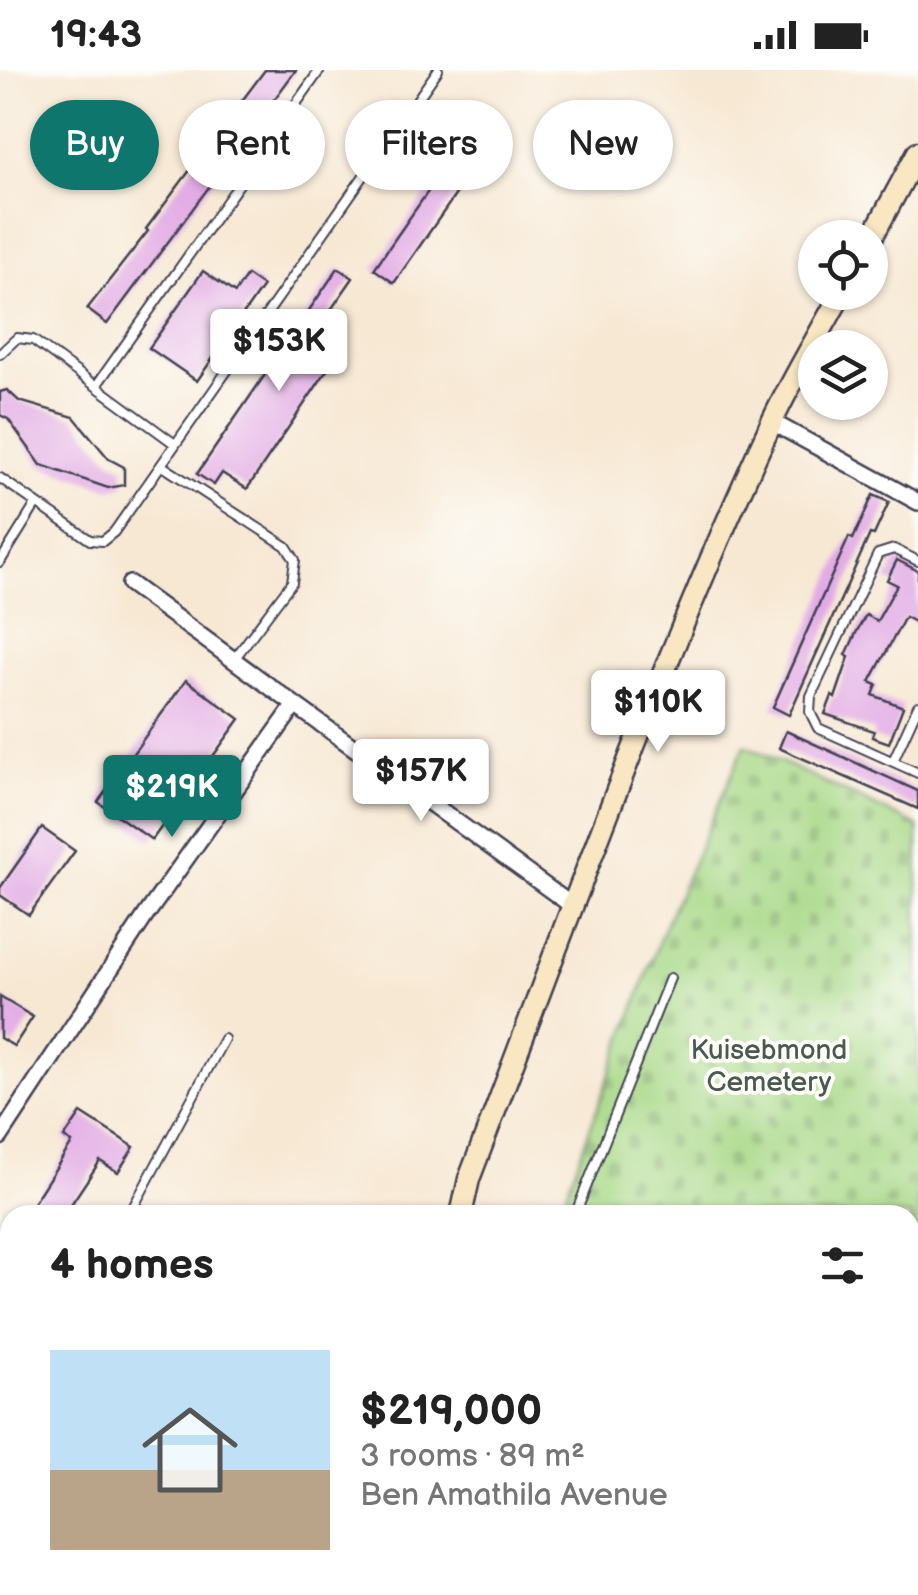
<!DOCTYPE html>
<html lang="en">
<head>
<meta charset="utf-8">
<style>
	body { margin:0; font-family:"Balsamiq Sans",sans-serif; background:#f6f6f6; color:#222; height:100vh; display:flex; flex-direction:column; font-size:38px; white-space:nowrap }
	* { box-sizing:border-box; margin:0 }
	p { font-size:32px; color:#767676 }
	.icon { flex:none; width:55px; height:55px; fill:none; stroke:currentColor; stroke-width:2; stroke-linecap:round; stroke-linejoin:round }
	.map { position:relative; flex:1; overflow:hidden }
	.details { position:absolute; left:0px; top:1135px; width:920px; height:390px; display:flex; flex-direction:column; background:#fff; border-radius:30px 30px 0 0; box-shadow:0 2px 8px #0004 }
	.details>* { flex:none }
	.guide { position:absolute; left:30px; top:30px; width:860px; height:90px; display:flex; gap:20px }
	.buttons { position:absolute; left:798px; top:150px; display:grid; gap:20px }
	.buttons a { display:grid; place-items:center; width:90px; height:90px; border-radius:50%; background:#fff; box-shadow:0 2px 8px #0004; font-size:50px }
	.price { position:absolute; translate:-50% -85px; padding:0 22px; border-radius:10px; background:#fff; color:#222; font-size:32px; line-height:65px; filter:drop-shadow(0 2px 5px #0008) }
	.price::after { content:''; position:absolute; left:50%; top:60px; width:30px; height:22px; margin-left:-15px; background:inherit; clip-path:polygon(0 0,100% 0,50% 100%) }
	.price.active { background:#0f766e; color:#fff }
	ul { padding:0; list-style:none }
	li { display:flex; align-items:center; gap:30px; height:250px; padding:0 50px }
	li span { display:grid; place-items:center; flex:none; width:280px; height:200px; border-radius:0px; color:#555 }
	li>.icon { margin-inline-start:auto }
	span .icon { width:120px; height:120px; fill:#fffc; stroke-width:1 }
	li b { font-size:42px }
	h2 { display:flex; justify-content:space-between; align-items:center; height:120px; padding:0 50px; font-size:42px }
	.chip { padding:0 35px; border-radius:45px; background:#fff; box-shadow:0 2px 8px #0004; font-size:35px; line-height:90px }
	.chip.active { background:#0f766e; color:#fff }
	.status { display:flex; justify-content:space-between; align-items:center; height:70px; padding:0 50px; background:#fff; direction:ltr }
	.status svg { height:28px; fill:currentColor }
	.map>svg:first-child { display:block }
	.cemetery { fill:url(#cemetery-stones); stroke:#647d61; stroke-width:2.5 }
	.building { fill:#e2abe5 }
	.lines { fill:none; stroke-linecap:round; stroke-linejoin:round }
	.lane-casing { stroke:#424052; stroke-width:12 }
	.street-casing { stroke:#424052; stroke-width:20 }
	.secondary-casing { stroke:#424052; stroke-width:25 }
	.lane { stroke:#fff; stroke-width:8 }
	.street { stroke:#fff; stroke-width:15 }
	.secondary { stroke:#f9e7c3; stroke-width:20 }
	.labels { text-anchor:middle; stroke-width:8; stroke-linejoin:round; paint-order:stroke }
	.park-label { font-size:28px; fill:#4a5952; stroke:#fdfcf7 }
</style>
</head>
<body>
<div class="status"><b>19:43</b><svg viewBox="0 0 49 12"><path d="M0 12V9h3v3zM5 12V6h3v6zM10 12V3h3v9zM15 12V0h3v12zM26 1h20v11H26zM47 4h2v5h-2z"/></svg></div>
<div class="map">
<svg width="918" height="1525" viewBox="0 0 918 1525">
	<defs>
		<pattern id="cemetery-stones" width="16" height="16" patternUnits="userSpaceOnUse" patternTransform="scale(2.5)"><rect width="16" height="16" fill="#a7d887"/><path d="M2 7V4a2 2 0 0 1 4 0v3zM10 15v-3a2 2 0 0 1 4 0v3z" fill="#8fb975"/></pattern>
	</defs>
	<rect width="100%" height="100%" fill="#fdfcf7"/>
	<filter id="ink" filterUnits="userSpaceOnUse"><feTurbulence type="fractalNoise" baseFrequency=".01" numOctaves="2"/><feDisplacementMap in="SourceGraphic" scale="20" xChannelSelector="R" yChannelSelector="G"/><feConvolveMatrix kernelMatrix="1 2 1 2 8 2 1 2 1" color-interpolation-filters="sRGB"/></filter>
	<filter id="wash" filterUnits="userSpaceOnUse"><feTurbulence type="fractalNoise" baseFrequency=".0048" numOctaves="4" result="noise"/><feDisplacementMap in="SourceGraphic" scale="40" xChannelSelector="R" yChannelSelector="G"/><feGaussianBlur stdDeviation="2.25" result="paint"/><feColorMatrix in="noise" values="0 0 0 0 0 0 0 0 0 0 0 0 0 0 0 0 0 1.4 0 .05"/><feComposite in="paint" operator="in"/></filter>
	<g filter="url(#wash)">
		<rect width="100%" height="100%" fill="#f7e8d4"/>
		<path class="cemetery" d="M745,675L918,756V1436L910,1432V1145H558L665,855Z"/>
		<g id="blocks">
			<path class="building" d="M265,0H296L107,254L87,239L148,161L146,159Z
				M436,110L456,124L394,213L374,199Z
				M338,198L353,208L321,254L346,272L247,419L222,403L214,415L197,404Z
				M203,201L235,223L247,205L263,216L197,311L149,278Z
				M7,320L19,331L74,347L109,389L124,397V415L108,418L41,395L8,349L0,345V322Z
				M873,425L889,432L874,465L870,464L789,645L773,637L849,467L853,469Z
				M897,490L918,501V554L905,547L870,612L877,615L873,625L903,637L889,673L872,667L874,661L825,644L832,626L835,628L849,587L846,585L857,561L866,545L877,551L897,515L887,510Z
				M186,610L240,649L152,770L98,732Z
				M786,661L918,721V739L779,678Z
				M42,758L75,781L29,845L0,825V818Z
				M0,927L33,947L14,976L0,968Z
				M81,1043L134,1077L118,1102L100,1091L64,1145H30L33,1140L30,1138L72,1073L64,1068Z"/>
		</g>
	</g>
	<g filter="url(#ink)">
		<use href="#blocks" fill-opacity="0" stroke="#424052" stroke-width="2.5"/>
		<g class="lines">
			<defs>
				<path id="lane" d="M0,284L17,268L33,270L175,374
					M96,316L320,0
					M161,395L286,476L295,490L292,512L235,588
					M0,408L90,470L103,471L114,462L438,0
					M918,491L894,479L878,484L811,626L810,642L818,658L918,703
					M0,492L36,434
					M893,691L918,636
					M129,1145L224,969
					M575,1145L670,908
					M0,1225L10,1230
					M0,1318L8,1331L10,1344
					M0,1361L10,1347
					M4,1525L10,1514
					M103,1525L106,1515"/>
				<path id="street" d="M772,352L918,432
					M295,635L574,837
					M0,1067L146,845L295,635L130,514
					M409,1515L437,1525"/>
				<path id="secondary" d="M870,171L918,82
					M461,1145L469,1109C566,857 656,601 770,356C791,310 818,267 842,222
					M732,1515L752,1525
					M378,1525L380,1515"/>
			</defs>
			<use href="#lane" class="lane-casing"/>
			<use href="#street" class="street-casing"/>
			<use href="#secondary" class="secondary-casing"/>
			<use href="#lane" class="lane"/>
			<use href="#street" class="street"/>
			<use href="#secondary" class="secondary"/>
		</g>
	</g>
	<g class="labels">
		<g class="park-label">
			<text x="769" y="989">Kuisebmond<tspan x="769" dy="32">Cemetery</tspan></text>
		</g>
	</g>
</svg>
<div class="buttons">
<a><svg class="icon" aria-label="locate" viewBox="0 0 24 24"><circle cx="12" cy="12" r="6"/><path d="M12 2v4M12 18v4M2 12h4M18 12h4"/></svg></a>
<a><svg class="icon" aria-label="layers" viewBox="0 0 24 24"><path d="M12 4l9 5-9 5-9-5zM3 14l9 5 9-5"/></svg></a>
</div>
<b class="price" style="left:279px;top:324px">$153K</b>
<b class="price" style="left:658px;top:685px">$110K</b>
<b class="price" style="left:421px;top:754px">$157K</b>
<b class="price active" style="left:172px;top:770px">$219K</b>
<div class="guide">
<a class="chip active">Buy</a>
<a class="chip">Rent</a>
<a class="chip">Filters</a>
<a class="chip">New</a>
</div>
<section class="details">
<h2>4 homes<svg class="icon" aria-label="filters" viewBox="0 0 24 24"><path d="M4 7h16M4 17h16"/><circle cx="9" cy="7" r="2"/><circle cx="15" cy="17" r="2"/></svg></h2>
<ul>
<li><span style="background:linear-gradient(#bfe0f5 60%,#b9a48a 0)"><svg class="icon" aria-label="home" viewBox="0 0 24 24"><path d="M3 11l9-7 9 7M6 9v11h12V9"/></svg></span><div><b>$219,000</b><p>3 rooms · 89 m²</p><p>Ben Amathila Avenue</p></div></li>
</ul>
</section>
</div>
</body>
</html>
